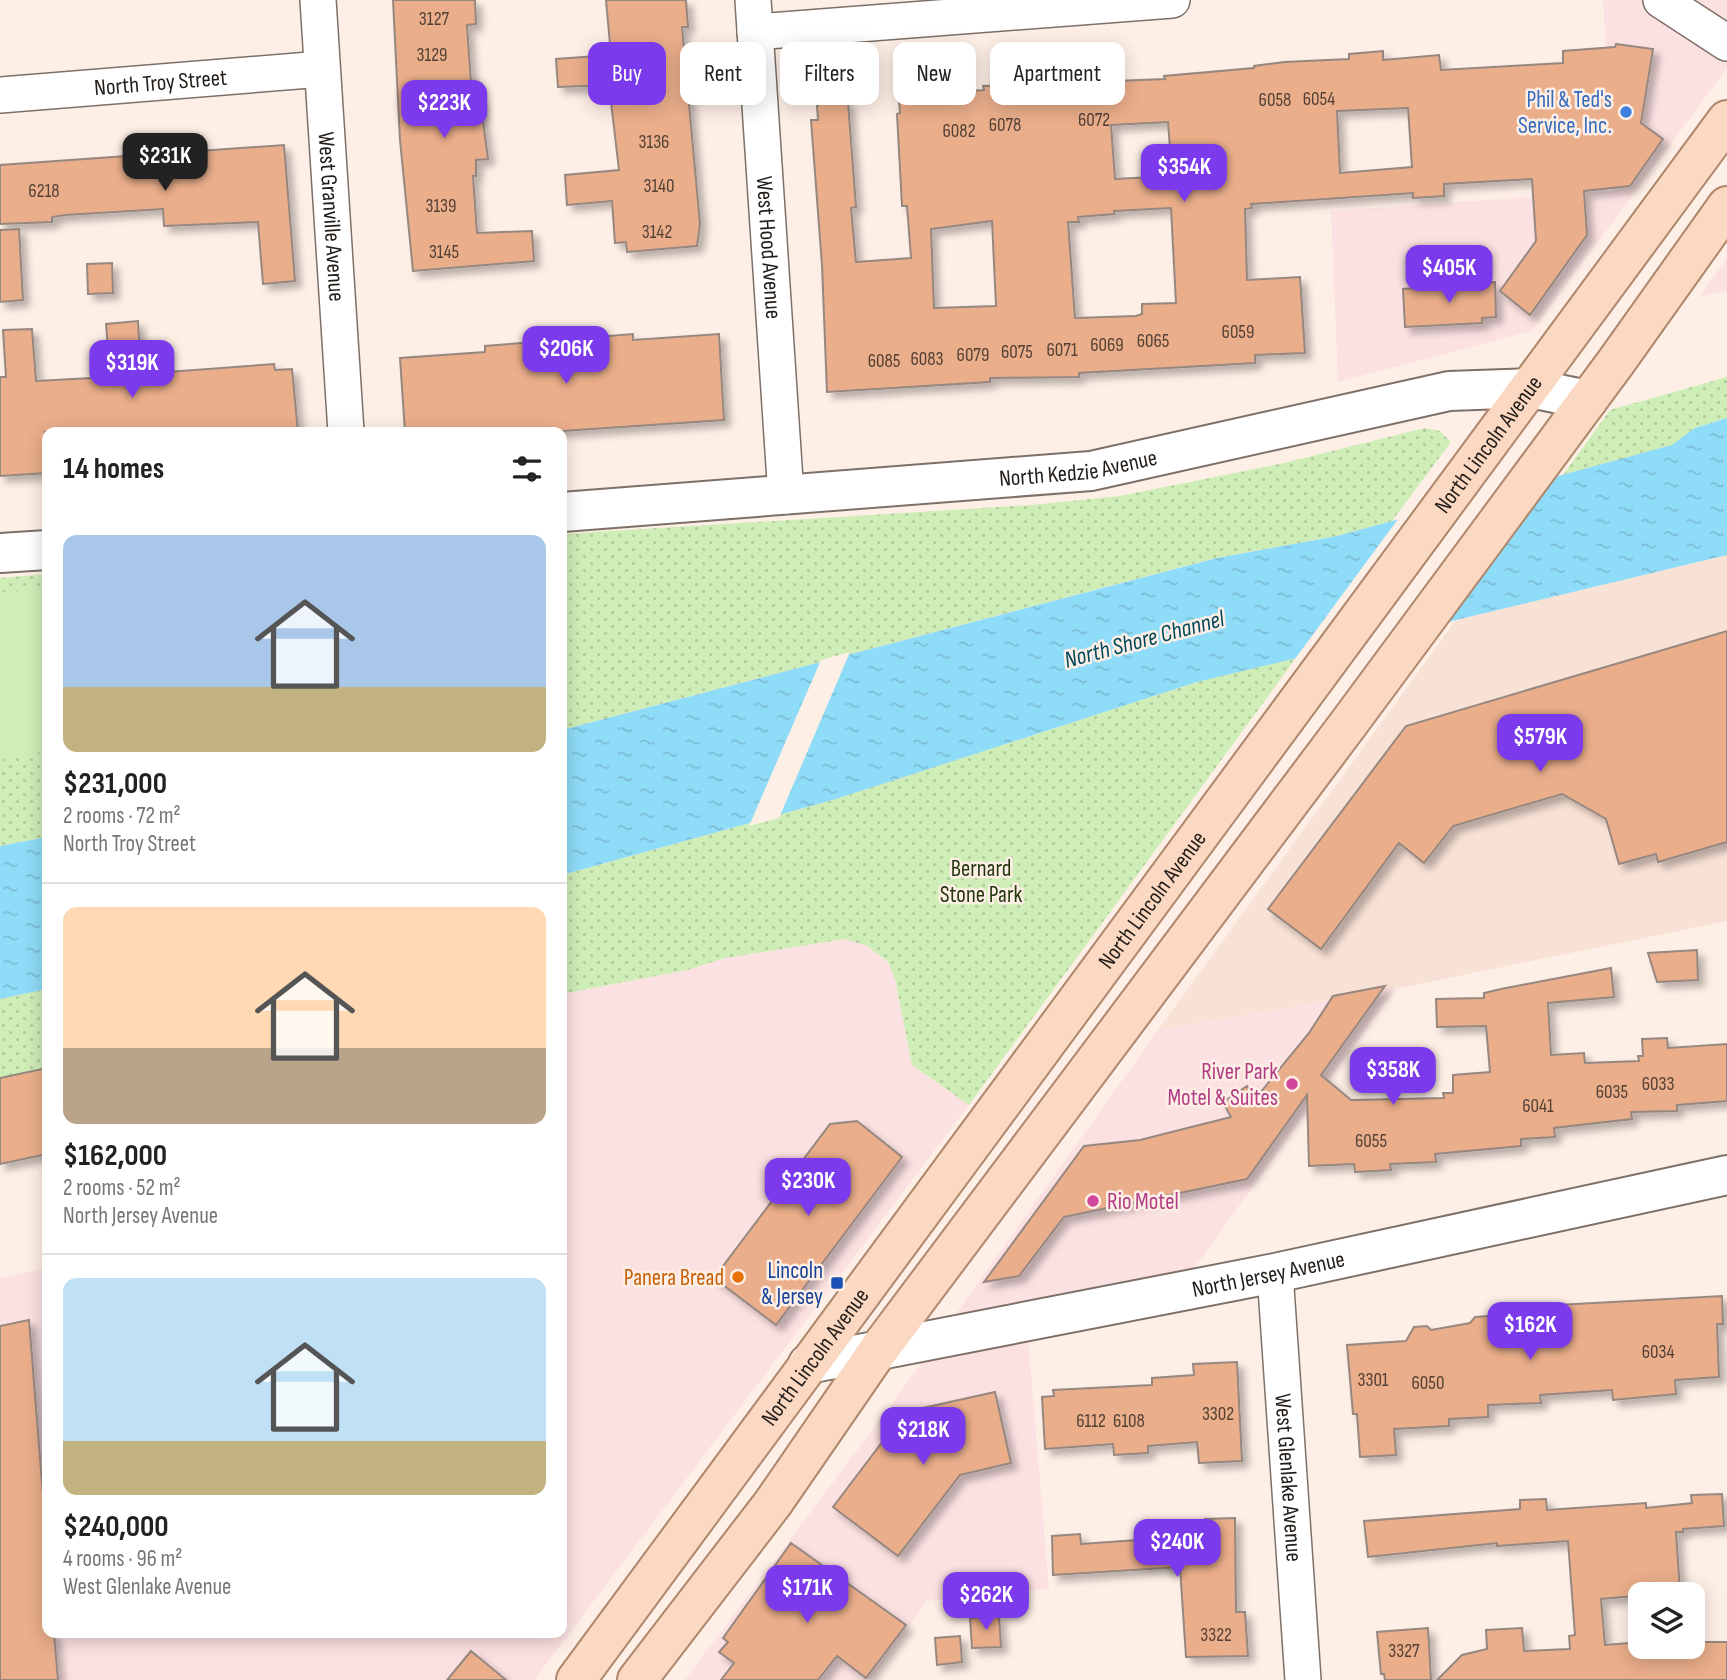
<!DOCTYPE html>
<html lang="en">
<head>
<meta charset="utf-8">
<style>
	body { margin:0; font-family:"Sofia Sans Condensed",sans-serif; background:#f6f6f6; color:#222; height:100vh; display:flex; flex-direction:column; font-size:26px; white-space:nowrap }
	* { box-sizing:border-box; margin:0 }
	p { font-size:23px; color:#767676 }
	.icon { flex:none; width:38px; height:38px; fill:none; stroke:currentColor; stroke-width:2; stroke-linecap:round; stroke-linejoin:round }
	.map { position:relative; flex:1; overflow:hidden }
	.side { position:absolute; left:42px; top:427px; width:525px; height:1211px; display:flex; flex-direction:column; background:#fff; border-radius:14px; box-shadow:0 4px 18px #0003 }
	.side>* { flex:none }
	.top-card { position:absolute; left:588px; top:42px; width:665px; height:63px; display:flex; gap:14px }
	.fabs { position:absolute; left:1628px; top:1582px; display:grid; gap:14px }
	.fabs a { display:grid; place-items:center; width:77px; height:77px; border-radius:14px; background:#fff; box-shadow:0 4px 18px #0003; font-size:35px }
	.price { position:absolute; translate:-50% -60px; padding:0 16px; border-radius:14px; background:#7c3aed; color:#fff; font-size:23px; line-height:46px; filter:drop-shadow(0 2px 4px #0008) }
	.price::after { content:''; position:absolute; left:50%; top:42px; width:21px; height:16px; margin-left:-10px; background:inherit; clip-path:polygon(0 0,100% 0,50% 100%) }
	.price.selected { background:#222; color:#fff }
	ul { padding:0; list-style:none }
	li { display:grid; align-content:center; gap:14px; height:371px; padding:0 21px }
	li+li { border-top:2px solid #e0e0e0 }
	li span { display:grid; place-items:center; height:217px; border-radius:14px; color:#555 }
	li>.icon { margin-inline-start:auto }
	span .icon { width:126px; height:126px; fill:#fffc; stroke-width:1 }
	li b { font-size:30px }
	h2 { display:flex; justify-content:space-between; align-items:center; height:84px; padding:0 21px; font-size:30px }
	.chip { padding:0 24px; border-radius:14px; background:#fff; box-shadow:0 4px 18px #0003; font-size:24px; line-height:63px }
	.chip.selected { background:#7c3aed; color:#fff }
	.map>svg:first-child { display:block }
	.commercial { fill:#fce1e2 }
	.built { fill:#f8e1d5 }
	.park { fill:url(#park-dots) }
	.pitch { fill:#cfedb6 }
	.water { fill:url(#water-ripples) }
	.pier { fill:#feefe6 }
	.building { fill:#eaae8b; stroke:#968880; stroke-width:2; fill-rule:evenodd; filter:url(#shadow) }
	.lines { fill:none; stroke-linecap:round; stroke-linejoin:round }
	.minor-casing { stroke:#7d7068; stroke-width:38 }
	.tertiary-casing { stroke:#7d7068; stroke-width:42 }
	.secondary-casing { stroke:#7d7068; stroke-width:42 }
	.primary-casing { stroke:#ad866b; stroke-width:42 }
	.minor { stroke:#fff; stroke-width:35 }
	.tertiary { stroke:#fff; stroke-width:38 }
	.secondary { stroke:#fff; stroke-width:38 }
	.primary { stroke:#fbd8c1; stroke-width:38 }
	.shop-dot { fill:#3f7fe0; stroke:#feefe6; stroke-width:2.5 }
	.hotel-dot { fill:#d1479c; stroke:#feefe6; stroke-width:2.5 }
	.food-dot { fill:#e8710a; stroke:#feefe6; stroke-width:2.5 }
	.transit-dot { fill:#1a4fb4; stroke:#feefe6; stroke-width:2.5 }
	.labels { text-anchor:middle; stroke-width:5; stroke-linejoin:round; paint-order:stroke }
	.number-label { font-size:19px; fill:#544136 }
	.street-label { font-size:23px; fill:#221d19; stroke:#feefe6 }
	.shop-label { font-size:23px; fill:#366cbe; stroke:#feefe6; text-anchor:end }
	.park-label { font-size:23px; fill:#24380e; stroke:#feefe6 }
	.hotel-label { font-size:23px; fill:#b23c85; stroke:#feefe6; text-anchor:end }
	.transit-label { font-size:23px; fill:#164399; stroke:#feefe6; text-anchor:end }
	.food-label { font-size:23px; fill:#c56008; stroke:#feefe6; text-anchor:end }
	.water-label { font-size:24px; font-style:italic; fill:#01495b; stroke:#feefe6 }
</style>
</head>
<body>
<div class="map">
<svg width="1727" height="1680" viewBox="0 0 1727 1680">
	<defs>
		<pattern id="park-dots" width="8" height="8" patternUnits="userSpaceOnUse" patternTransform="scale(1.75)"><rect width="8" height="8" fill="#cfedb6"/><path d="M2 2h.1M6 6h.1" fill="none" stroke="#b1cb9c" stroke-width="1.8" stroke-linecap="round"/></pattern>
		<pattern id="water-ripples" width="26" height="14" patternUnits="userSpaceOnUse" patternTransform="scale(1.75)"><rect width="26" height="14" fill="#8fdcf8"/><path d="M2 4q2-2 4 0t4 0M15 11q2-2 4 0t4 0" fill="none" stroke="#7bbcd4"/></pattern>
		<filter id="shadow"><feDropShadow dx="6" dy="6" stdDeviation="3.5" flood-color="#0004"/></filter>
	</defs>
	<rect width="100%" height="100%" fill="#feefe6"/>
	<path class="commercial" d="M1603,0H1727V68L1532,331L1338,382L1331,211L1614,191Z
		M1727,258V291L1700,296Z
		M845,939L867,946L888,962L895,979L912,1065L969,1105L534,1680H0V1278L47,1268V1633H562V994L687,970L725,958Z
		M1395,989L1185,1281L1026,1312L1049,1589L927,1601L870,1680H685L894,1401L1158,1030Z"/>
	<path class="built" d="M1727,555V921L1395,989L1158,1030L1456,620Z"/>
	<path class="park" d="M1727,377V418L1695,428L1673,445L1563,475L1610,410Z
		M1425,428L1440,431L1451,442L1392,521L1337,536L1216,558L562,730V534L1031,505L1120,496L1284,463Z
		M47,574V837L0,846V578Z
		M1296,658L969,1105L912,1065L895,979L888,962L867,946L845,939L725,958L687,970L562,994V875L836,799L1197,682Z
		M47,989V1068L0,1078V999Z"/>
	<path class="pitch" d="M47,589V751L0,760V592Z"/>
	<path class="water" d="M1727,418V555L1197,682L836,799L562,875V730L1217,558L1337,536L1672,445L1695,428Z
		M47,837V989L0,999V846Z"/>
	<path class="pier" d="M1554,474L1441,627L1292,663L1401,515Z
		M850,652L779,818L749,826L821,660Z"/>
	<path class="building" d="M393,0H475L476,24L467,25L472,98H480L488,159L476,160V176H473L477,233L532,231L534,261L413,271L400,140Z
		M606,0H686L688,27H682L700,224L697,246L627,252L626,242L615,243L612,201L567,205L565,175L619,170L609,85L558,87L556,59L611,55Z
		M1616,44L1653,49L1641,123L1663,139L1630,186L1584,191L1587,235L1530,315L1500,291L1536,241L1532,179L1444,184V196L1413,198V193L1251,204L1252,208L1245,209L1247,280L1300,277L1305,353L1255,355V363L1079,373V377L990,378V382L827,392L822,265L811,120H818L817,106L826,97H839L848,102L856,207L851,208L856,262L911,258L907,206H902L897,114L900,113L899,101L908,90L946,93L984,90L983,86L1165,79L1164,76L1254,68V66L1284,62L1349,59V54L1383,51V60L1439,55L1441,70L1563,63V51L1615,47ZM1408,108L1412,167L1340,173L1337,111ZM1168,122L1172,176L1115,179L1111,125ZM1171,208L1176,303L1142,304V314L1136,316L1075,318L1068,222H1079L1078,217L1114,214V211ZM992,221L996,306L934,308L931,229Z
		M284,145L295,281L263,284L258,222L164,226L163,209L65,215L52,217V222L0,224V165Z
		M19,229L23,300L0,302V230Z
		M112,263L113,293L88,294L87,264Z
		M1495,282L1496,317L1482,318V323L1405,327L1403,289Z
		M138,321L141,374L274,364L275,370L292,369L298,432H45L47,473L0,476V377H6L3,330L32,329L36,381L110,377L106,324Z
		M633,334V340L719,334L724,420L548,432H405L400,358L485,352V346Z
		M1727,631V842L1658,862L1656,854L1619,864L1606,819L1562,794L1453,826L1424,863L1399,843L1321,949L1268,909L1406,726Z
		M1697,950L1698,980L1657,982L1648,953Z
		M1611,968L1614,997L1548,1003L1551,1055L1584,1053L1585,1063L1639,1061L1638,1056H1643L1642,1039L1667,1038L1668,1048L1727,1044V1101L1677,1105V1111L1631,1112L1632,1119L1554,1128L1555,1137L1521,1139V1146L1435,1154L1436,1162L1390,1164L1391,1170L1355,1172L1354,1164L1309,1166L1307,1095L1247,1179L1064,1217L1019,1276L984,1282L1084,1146L1140,1140L1231,1117L1223,1102L1247,1086L1256,1098L1309,1033L1333,996L1385,986L1321,1075L1351,1100L1444,1098L1443,1093H1453V1075L1490,1072L1486,1026L1437,1027L1436,999L1484,998V993L1501,989Z
		M47,1068V1154L0,1164V1078Z
		M857,1121L902,1157L776,1325L714,1278L830,1124Z
		M1722,1296L1723,1324H1717L1719,1377L1675,1380L1676,1394L1613,1400L1612,1390L1540,1395L1541,1403L1488,1405V1417L1449,1419V1426L1394,1429L1396,1455L1360,1457L1357,1414H1353L1347,1345L1406,1341L1414,1327L1427,1326L1431,1330L1470,1323L1475,1317L1504,1315L1503,1308Z
		M29,1320L47,1545V1633H54L58,1680H0V1326Z
		M1237,1362L1242,1461L1199,1463L1197,1442L1148,1446V1453L1114,1455L1113,1444L1045,1449L1042,1397L1054,1396L1053,1390L1152,1385V1378L1194,1375L1193,1364Z
		M995,1392L1011,1463L960,1475L898,1556L833,1507L905,1412Z
		M1722,1494L1724,1526L1683,1529V1532H1676L1680,1592L1601,1599L1605,1645L1640,1642V1647H1695V1642H1727V1680H1437L1462,1655L1487,1649L1486,1630L1522,1628L1524,1651L1570,1649L1569,1636L1575,1635L1568,1541L1497,1546V1543L1368,1557L1364,1521L1520,1509V1500L1546,1499L1547,1510L1646,1503V1508L1692,1503L1691,1495Z
		M1235,1518L1236,1612H1245L1248,1656L1186,1657L1180,1567L1053,1575L1052,1536L1080,1534L1081,1544L1166,1538V1536L1205,1533V1519Z
		M791,1543L906,1625L866,1678L837,1656L818,1680H721L734,1663L719,1652L728,1642L723,1638Z
		M999,1616L1001,1647L972,1648L970,1618Z
		M1428,1628L1431,1680H1385L1384,1674H1381L1377,1632Z
		M960,1636L962,1662L937,1665L935,1638Z
		M471,1651L506,1680H447Z"/>
	<g class="lines">
		<defs>
			<g id="minor">
				<path id="s1" d="M318,0L346,432"/>
				<path id="s2" d="M753,0L786,496"/>
				<path d="M1661,0L1727,43"/>
				<path d="M755,32L1172,0"/>
				<path id="s3" d="M0,95L322,69"/>
				<path id="s4" d="M1275,1273L1303,1680"/>
			</g>
			<g id="tertiary">
				<path id="s5" d="M562,512L1091,471L1449,391L1530,388L1588,400"/>
				<path d="M0,553L47,550"/>
			</g>
			<g id="secondary">
				<path id="s6" d="M808,1364L1275,1273L1727,1175"/>
			</g>
			<g id="primary">
				<path id="s7" d="M576,1680L1727,120"/>
				<path d="M637,1680L773,1503L877,1352L1349,723L1616,362L1727,206"/>
			</g>
		</defs>
		<use href="#minor" class="minor-casing"/>
		<use href="#tertiary" class="tertiary-casing"/>
		<use href="#secondary" class="secondary-casing"/>
		<use href="#primary" class="primary-casing"/>
		<use href="#minor" class="minor"/>
		<use href="#tertiary" class="tertiary"/>
		<use href="#secondary" class="secondary"/>
		<use href="#primary" class="primary"/>
	</g>
	<circle class="shop-dot" cx="1626" cy="112" r="7"/>
	<g class="hotel-dot">
		<circle cx="1292" cy="1084" r="7"/>
		<circle cx="1093" cy="1201" r="7"/>
	</g>
	<circle class="food-dot" cx="738" cy="1277" r="7"/>
	<rect class="transit-dot" x="830" y="1276" width="14" height="14" rx="3.5"/>
	<g class="labels">
		<g class="number-label">
			<text x="434" y="25">3127</text>
			<text x="432" y="61">3129</text>
			<text x="1319" y="105">6054</text>
			<text x="1275" y="106">6058</text>
			<text x="1094" y="126">6072</text>
			<text x="1005" y="131">6078</text>
			<text x="959" y="137">6082</text>
			<text x="654" y="148">3136</text>
			<text x="659" y="192">3140</text>
			<text x="44" y="197">6218</text>
			<text x="441" y="212">3139</text>
			<text x="657" y="238">3142</text>
			<text x="444" y="258">3145</text>
			<text x="1238" y="338">6059</text>
			<text x="1153" y="347">6065</text>
			<text x="1107" y="351">6069</text>
			<text x="1062" y="356">6071</text>
			<text x="1017" y="358">6075</text>
			<text x="973" y="361">6079</text>
			<text x="927" y="365">6083</text>
			<text x="884" y="367">6085</text>
			<text x="1658" y="1090">6033</text>
			<text x="1612" y="1098">6035</text>
			<text x="1538" y="1112">6041</text>
			<text x="1371" y="1147">6055</text>
			<text x="1658" y="1358">6034</text>
			<text x="1373" y="1386">3301</text>
			<text x="1428" y="1389">6050</text>
			<text x="1218" y="1420">3302</text>
			<text x="1091" y="1427">6112</text>
			<text x="1129" y="1427">6108</text>
			<text x="1216" y="1641">3322</text>
			<text x="1404" y="1657">3327</text>
		</g>
		<g class="street-label">
			<text dy="8" stroke="none"><textPath href="#s3" startOffset="161">North Troy Street</textPath></text>
			<text dy="8" stroke="none"><textPath href="#s1" startOffset="217">West Granville Avenue</textPath></text>
			<text dy="8" stroke="none"><textPath href="#s2" startOffset="248">West Hood Avenue</textPath></text>
			<text dy="8" stroke="none"><textPath href="#s7" startOffset="1536">North Lincoln Avenue</textPath></text>
			<text dy="8" stroke="none"><textPath href="#s5" startOffset="518">North Kedzie Avenue</textPath></text>
			<text dy="8" stroke="none"><textPath href="#s7" startOffset="970">North Lincoln Avenue</textPath></text>
			<text dy="8" stroke="none"><textPath href="#s6" startOffset="469">North Jersey Avenue</textPath></text>
			<text dy="8" stroke="none"><textPath href="#s7" startOffset="402">North Lincoln Avenue</textPath></text>
			<text dy="8" stroke="none"><textPath href="#s4" startOffset="205">West Glenlake Avenue</textPath></text>
		</g>
		<g class="shop-label">
			<text x="1612" y="107">Phil &amp; Ted's<tspan x="1612" dy="26">Service, Inc.</tspan></text>
		</g>
		<g class="park-label">
			<text x="981" y="876">Bernard<tspan x="981" dy="26">Stone Park</tspan></text>
		</g>
		<g class="hotel-label">
			<text x="1278" y="1079">River Park<tspan x="1278" dy="26">Motel &amp; Suites</tspan></text>
			<text x="1107" y="1209" text-anchor="start">Rio Motel</text>
		</g>
		<g class="transit-label">
			<text x="823" y="1278">Lincoln<tspan x="823" dy="26">&amp; Jersey</tspan></text>
		</g>
		<g class="food-label">
			<text x="724" y="1285">Panera Bread</text>
		</g>
		<g class="water-label">
			<text transform="translate(1144 639) rotate(-15)" y="8">North Shore Channel</text>
		</g>
	</g>
</svg>
<div class="fabs">
<a><svg class="icon" aria-label="layers" viewBox="0 0 24 24"><path d="M12 4l9 5-9 5-9-5zM3 14l9 5 9-5"/></svg></a>
</div>
<b class="price" style="left:444px;top:140px">$223K</b>
<b class="price selected" style="left:165px;top:193px">$231K</b>
<b class="price" style="left:1184px;top:204px">$354K</b>
<b class="price" style="left:1449px;top:305px">$405K</b>
<b class="price" style="left:566px;top:386px">$206K</b>
<b class="price" style="left:132px;top:400px">$319K</b>
<b class="price" style="left:1540px;top:774px">$579K</b>
<b class="price" style="left:1393px;top:1107px">$358K</b>
<b class="price" style="left:808px;top:1218px">$230K</b>
<b class="price" style="left:1530px;top:1362px">$162K</b>
<b class="price" style="left:923px;top:1467px">$218K</b>
<b class="price" style="left:1177px;top:1579px">$240K</b>
<b class="price" style="left:807px;top:1625px">$171K</b>
<b class="price" style="left:986px;top:1632px">$262K</b>
<div class="top-card">
<a class="chip selected">Buy</a>
<a class="chip">Rent</a>
<a class="chip">Filters</a>
<a class="chip">New</a>
<a class="chip">Apartment</a>
</div>
<section class="side">
<h2>14 homes<svg class="icon" aria-label="filters" viewBox="0 0 24 24"><path d="M4 7h16M4 17h16"/><circle cx="9" cy="7" r="2"/><circle cx="15" cy="17" r="2"/></svg></h2>
<ul>
<li><span style="background:linear-gradient(#a9c7e8 70%,#c2b280 0)"><svg class="icon" aria-label="home" viewBox="0 0 24 24"><path d="M3 11l9-7 9 7M6 9v11h12V9"/></svg></span><div><b>$231,000</b><p>2 rooms · 72 m²</p><p>North Troy Street</p></div></li>
<li><span style="background:linear-gradient(#ffd9b3 65%,#b9a48a 0)"><svg class="icon" aria-label="home" viewBox="0 0 24 24"><path d="M3 11l9-7 9 7M6 9v11h12V9"/></svg></span><div><b>$162,000</b><p>2 rooms · 52 m²</p><p>North Jersey Avenue</p></div></li>
<li><span style="background:linear-gradient(#bfe0f5 75%,#c2b280 0)"><svg class="icon" aria-label="home" viewBox="0 0 24 24"><path d="M3 11l9-7 9 7M6 9v11h12V9"/></svg></span><div><b>$240,000</b><p>4 rooms · 96 m²</p><p>West Glenlake Avenue</p></div></li>
</ul>
</section>
</div>
</body>
</html>
